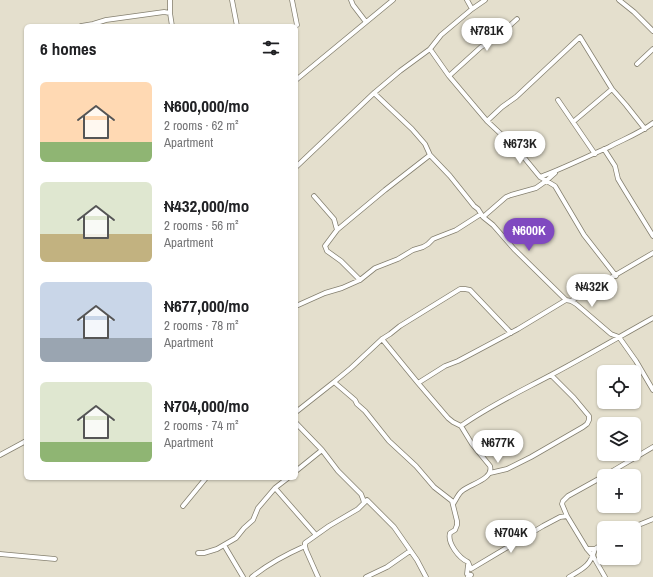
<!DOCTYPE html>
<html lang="en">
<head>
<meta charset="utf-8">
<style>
	body { margin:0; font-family:"Archivo Narrow",sans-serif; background:#f6f6f6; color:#202124; height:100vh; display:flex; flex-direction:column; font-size:15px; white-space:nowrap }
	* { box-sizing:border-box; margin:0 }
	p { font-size:13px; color:#757577 }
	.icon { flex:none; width:22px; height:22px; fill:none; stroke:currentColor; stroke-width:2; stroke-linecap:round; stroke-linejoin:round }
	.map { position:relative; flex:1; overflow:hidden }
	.details { position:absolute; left:24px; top:24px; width:274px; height:456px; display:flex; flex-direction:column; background:#fff; border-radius:6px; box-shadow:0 1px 3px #0004 }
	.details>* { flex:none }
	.tools { position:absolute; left:597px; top:365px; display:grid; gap:8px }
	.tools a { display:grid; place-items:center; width:44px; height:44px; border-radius:6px; background:#fff; box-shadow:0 1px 3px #0004; font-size:20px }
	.price { position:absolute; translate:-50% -34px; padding:0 9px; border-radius:14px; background:#fff; color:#222; font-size:13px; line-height:26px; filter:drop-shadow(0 1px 2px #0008) }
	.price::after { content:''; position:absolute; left:50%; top:24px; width:12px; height:9px; margin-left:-6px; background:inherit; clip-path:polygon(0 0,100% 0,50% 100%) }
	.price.current { background:#8049c0; color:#fff }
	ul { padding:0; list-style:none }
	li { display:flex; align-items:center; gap:12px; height:100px; padding:0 16px }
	li span { display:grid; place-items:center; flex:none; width:112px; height:80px; border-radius:6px; color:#555 }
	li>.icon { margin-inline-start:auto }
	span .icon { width:48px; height:48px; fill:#fffc; stroke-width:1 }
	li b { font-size:17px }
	h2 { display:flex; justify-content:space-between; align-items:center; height:48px; padding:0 16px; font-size:17px }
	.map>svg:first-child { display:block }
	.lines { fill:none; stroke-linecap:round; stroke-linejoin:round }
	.street-casing { stroke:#858070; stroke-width:5.5 }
	.street { stroke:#fff; stroke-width:4 }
</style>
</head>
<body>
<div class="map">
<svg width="653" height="577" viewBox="0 0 653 577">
	<rect width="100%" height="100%" fill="#e4dfcd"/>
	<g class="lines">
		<defs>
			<path id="street" d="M170,0V13
				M232,0L237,26
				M292,0L297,25
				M351,0L353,5L366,22
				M467,0L472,9
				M619,0L634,12L653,31
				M81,26L93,24L106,20L164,12L170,13L172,26
				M430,49L449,76L487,121L517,149L540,177L555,186L584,235L616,276
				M637,64L653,49
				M449,76L481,47L496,38L517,19
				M296,80L393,0
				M612,89L626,105L645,129
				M374,93L412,129L425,144L430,155L450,176L474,206L478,209L483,217L493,225L514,249L566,300L571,301L576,304L611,334L619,337L636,361L653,390
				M558,100L595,154
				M487,121L502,107L516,97L580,37L612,89L573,122
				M604,149L615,166L618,179L624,189L653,236
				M296,167L374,93L400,71L430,49L441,35L472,9L485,0
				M540,177C564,168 586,157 609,147C624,139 640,133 653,123
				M314,196L334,219L337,230L325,246L327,251L341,261L360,280
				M483,217L506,197L511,195L536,188L546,181L555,173
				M337,230L385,190L430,155
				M571,301L653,253
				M296,306L325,293L342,288L360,280L375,268L398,259L413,250L423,247L428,244L433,239L438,237L456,230L481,214
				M511,333L470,290L465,289H460L400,326L390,334L382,339L351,368L334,382L355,400L357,404L365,411L389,441L416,466L434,487L452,501L457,521V525L455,530L450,533C447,543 459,558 468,562L471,569L543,526L560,517L567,516
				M382,339L418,383L448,418L453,422L461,426L472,444L490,466C494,479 470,484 462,491C458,494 456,500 453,504
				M418,383L445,366L458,361L518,329L566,300
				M296,412L334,382
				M461,426C489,406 521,391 551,375C585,357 619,337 653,318
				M0,455L26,441
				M296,471L322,450
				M490,473L507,469L531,457L583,427L587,424L589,420V416L574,398L551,375
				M604,476L568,496L563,501L562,504L567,516L587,549L593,556L605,577
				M604,476L653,447
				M275,488L316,535
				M364,503L367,500L394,527L417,560L426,577
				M183,506L206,478
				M631,528L653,519
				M224,545L243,577
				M305,546L306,550L318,577
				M587,549H595L604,543
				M198,553H204L217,549L236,538L244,528L253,520L258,508L275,488L288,478
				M0,554L55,559
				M468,565L467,574L471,575L468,577
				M252,577C268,564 287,554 305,546V543L329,526L358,509L364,503L363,499L361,494L338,471L322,450L296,423
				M366,577L387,567L410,551
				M569,577C584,568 590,566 595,549"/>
		</defs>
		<use href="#street" class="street-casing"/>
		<use href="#street" class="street"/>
	</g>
</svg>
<div class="tools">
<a><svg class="icon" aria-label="locate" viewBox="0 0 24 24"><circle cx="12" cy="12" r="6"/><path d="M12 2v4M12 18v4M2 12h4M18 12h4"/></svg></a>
<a><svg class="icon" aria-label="layers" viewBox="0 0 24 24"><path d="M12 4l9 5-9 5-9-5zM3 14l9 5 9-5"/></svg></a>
<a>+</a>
<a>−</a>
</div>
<b class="price" style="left:487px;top:52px">₦781K</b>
<b class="price" style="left:520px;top:165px">₦673K</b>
<b class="price current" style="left:529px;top:252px">₦600K</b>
<b class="price" style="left:592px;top:308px">₦432K</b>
<b class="price" style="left:498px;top:464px">₦677K</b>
<b class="price" style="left:511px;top:554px">₦704K</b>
<section class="details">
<h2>6 homes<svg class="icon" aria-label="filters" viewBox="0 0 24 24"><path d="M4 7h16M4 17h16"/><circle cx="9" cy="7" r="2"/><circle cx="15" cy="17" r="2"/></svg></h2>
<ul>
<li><span style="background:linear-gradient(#ffd9b3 75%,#8fb573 0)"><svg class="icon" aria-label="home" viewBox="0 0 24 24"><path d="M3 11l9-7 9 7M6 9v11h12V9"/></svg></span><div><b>₦600,000/mo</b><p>2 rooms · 62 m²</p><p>Apartment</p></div></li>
<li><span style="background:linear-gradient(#dfe7d0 65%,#c2b280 0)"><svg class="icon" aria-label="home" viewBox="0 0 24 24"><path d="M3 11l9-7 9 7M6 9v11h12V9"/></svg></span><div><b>₦432,000/mo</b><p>2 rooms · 56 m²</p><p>Apartment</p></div></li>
<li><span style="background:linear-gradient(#c9d6e8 70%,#9aa5b1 0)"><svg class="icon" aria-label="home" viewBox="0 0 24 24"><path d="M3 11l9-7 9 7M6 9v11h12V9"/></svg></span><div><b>₦677,000/mo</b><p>2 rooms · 78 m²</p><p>Apartment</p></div></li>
<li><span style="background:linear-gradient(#dfe7d0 75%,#8fb573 0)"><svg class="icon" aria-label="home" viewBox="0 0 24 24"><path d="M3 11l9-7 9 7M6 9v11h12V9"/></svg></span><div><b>₦704,000/mo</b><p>2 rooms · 74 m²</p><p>Apartment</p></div></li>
</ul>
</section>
</div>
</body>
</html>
